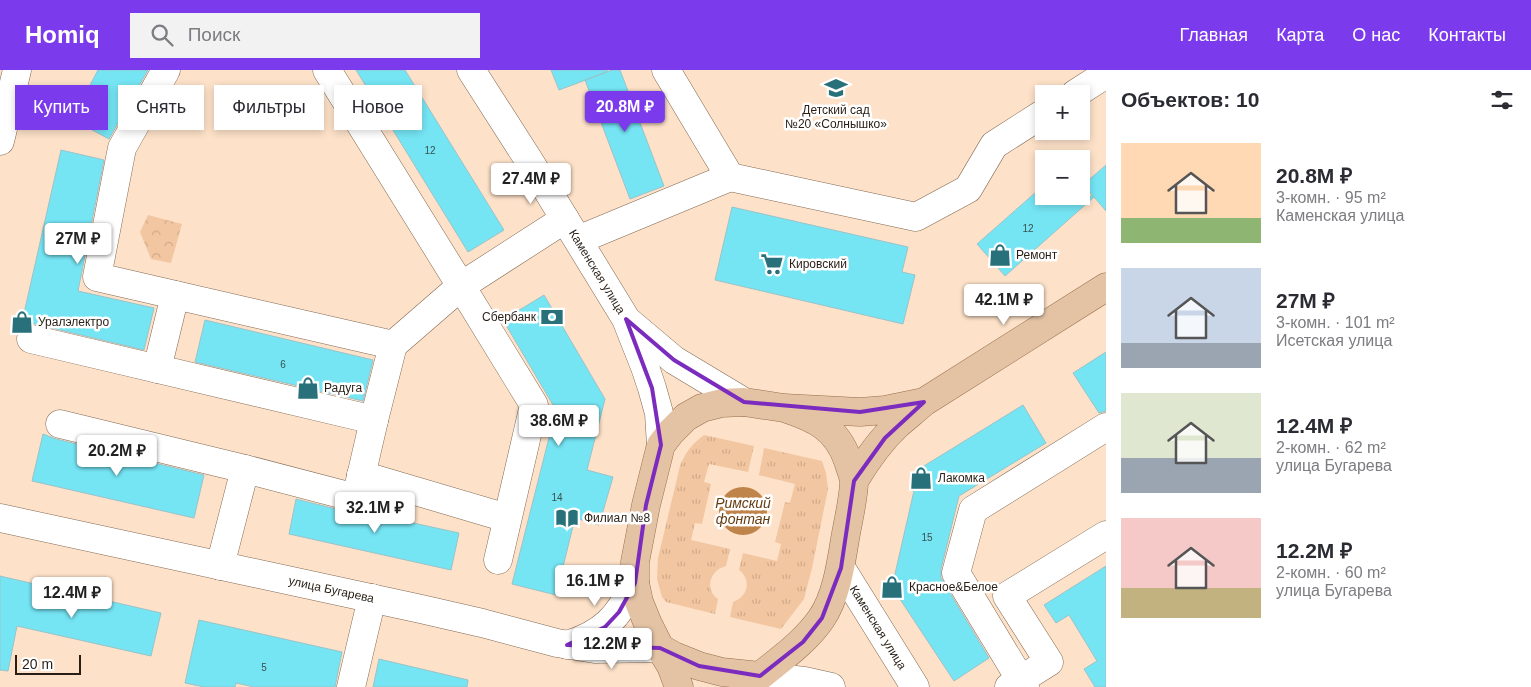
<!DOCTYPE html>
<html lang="ru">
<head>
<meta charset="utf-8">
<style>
	body { margin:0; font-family:Arial,sans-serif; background:#f2f2f3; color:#2b2b33; height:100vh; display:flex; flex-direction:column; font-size:19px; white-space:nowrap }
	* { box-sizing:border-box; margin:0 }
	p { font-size:16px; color:#7c7c81 }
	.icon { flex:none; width:28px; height:28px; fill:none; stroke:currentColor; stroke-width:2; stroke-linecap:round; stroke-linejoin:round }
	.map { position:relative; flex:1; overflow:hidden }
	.details { display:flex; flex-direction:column; background:#fff; width:425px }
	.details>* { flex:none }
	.banner { position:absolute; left:15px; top:15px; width:475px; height:45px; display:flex; gap:10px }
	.controls { position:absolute; left:1035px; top:15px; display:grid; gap:10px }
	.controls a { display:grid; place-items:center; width:55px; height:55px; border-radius:0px; background:#fff; box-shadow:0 2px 8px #0003; font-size:25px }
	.scale { position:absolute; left:15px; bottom:12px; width:66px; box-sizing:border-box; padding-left:5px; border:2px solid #281e15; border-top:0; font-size:14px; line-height:18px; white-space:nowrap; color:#281e15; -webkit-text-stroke:4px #fff; paint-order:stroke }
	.price { position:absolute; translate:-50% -42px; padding:0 11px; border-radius:5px; background:#fff; color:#222; font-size:16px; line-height:32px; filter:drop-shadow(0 1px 2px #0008) }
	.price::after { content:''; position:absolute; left:50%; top:30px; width:15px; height:11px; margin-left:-8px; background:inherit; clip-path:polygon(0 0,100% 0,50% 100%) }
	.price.selected { background:#7c3aed; color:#fff }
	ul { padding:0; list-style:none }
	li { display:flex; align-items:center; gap:15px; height:125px; padding:0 15px }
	li span { display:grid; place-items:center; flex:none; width:140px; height:100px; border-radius:0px; color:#555 }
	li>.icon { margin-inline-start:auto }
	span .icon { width:60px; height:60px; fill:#fffc; stroke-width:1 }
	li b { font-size:21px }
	h2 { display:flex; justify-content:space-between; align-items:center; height:60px; padding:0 15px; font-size:21px }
	.pill { padding:0 18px; border-radius:0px; background:#fff; box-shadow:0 2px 8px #0003; font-size:18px; line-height:45px }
	.pill.selected { background:#7c3aed; color:#fff }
	header { display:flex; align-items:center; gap:30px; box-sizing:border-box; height:70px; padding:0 25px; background:#7c3aed; color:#fff }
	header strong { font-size:24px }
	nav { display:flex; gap:28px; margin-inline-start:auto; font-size:18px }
	.search { width:350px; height:45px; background:#f2f2f3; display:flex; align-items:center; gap:12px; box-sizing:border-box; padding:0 18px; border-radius:0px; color:#7c7c81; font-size:19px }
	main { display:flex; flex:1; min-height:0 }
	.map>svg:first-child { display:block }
	.grass { fill:url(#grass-tufts) }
	.park { fill:url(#park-crowns) }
	.water { fill:#bf844a }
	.building { fill:#75e5f4; stroke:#99c3c9 }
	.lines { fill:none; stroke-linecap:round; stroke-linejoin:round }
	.minor-casing { stroke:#826953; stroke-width:29 }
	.major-casing { stroke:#966f4c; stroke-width:29 }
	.minor { stroke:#fff; stroke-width:28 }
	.major { stroke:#e4c3a5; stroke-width:28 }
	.marked { fill:none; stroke:#7b2cbf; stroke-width:4; stroke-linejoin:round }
	.labels { text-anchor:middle; stroke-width:5; stroke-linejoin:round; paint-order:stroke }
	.number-label { font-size:10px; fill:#3b504d }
	.poi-label { font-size:12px; fill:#281e15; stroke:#fff; text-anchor:start }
	.street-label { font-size:12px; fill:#281e15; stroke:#fff }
	.water-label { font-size:14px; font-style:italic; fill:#663d11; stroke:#fff }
</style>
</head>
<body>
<header>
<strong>Homiq</strong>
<div class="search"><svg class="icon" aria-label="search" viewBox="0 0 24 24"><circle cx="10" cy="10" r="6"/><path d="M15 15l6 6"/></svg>Поиск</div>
<nav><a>Главная</a><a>Карта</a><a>О нас</a><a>Контакты</a></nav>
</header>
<main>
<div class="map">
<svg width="1106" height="617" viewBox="0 0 1106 617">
	<defs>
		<pattern id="grass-tufts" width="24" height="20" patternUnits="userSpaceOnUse" patternTransform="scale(1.25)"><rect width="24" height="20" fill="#f2c6a0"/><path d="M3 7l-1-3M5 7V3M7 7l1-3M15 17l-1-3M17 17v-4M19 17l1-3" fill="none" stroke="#d0aa89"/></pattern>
		<pattern id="park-crowns" width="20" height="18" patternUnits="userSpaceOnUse" patternTransform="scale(1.25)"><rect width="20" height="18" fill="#f2c6a0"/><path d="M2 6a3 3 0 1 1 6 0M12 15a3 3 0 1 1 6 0" fill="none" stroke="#d0aa89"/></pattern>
	</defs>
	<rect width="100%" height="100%" fill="#fde1c8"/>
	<path class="grass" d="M704,365L754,376L748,402L709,394L704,412L711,414L702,454L695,453L691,470L730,479L726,496C710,500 704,519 718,529L715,544L666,532L662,527L657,509L658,488L680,396C685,383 692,374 704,365Z
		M764,378L822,391L826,403L828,419L812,498L804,529L781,559L730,547L733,532C748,527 752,510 739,500L743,483L777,491L781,474L775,472L785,432L790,433L795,414L759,405Z"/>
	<path class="park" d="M148,145L182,154L171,193L151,189L140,162Z"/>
	<path class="water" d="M719 441a24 24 0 1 1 48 0a24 24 0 1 1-48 0Z"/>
	<path class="building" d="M98,0H148L109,69L72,49Z
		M356,0H405L504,160L468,182Z
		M551,0H607V2L559,20Z
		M612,0H620L664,116L630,129L585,10Z
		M61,80L104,90L78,221L154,238L144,280L35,254L22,252Z
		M1106,95V141L1094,127L1005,206L977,174L1044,115V126H1093L1083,115Z
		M732,137L908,177L902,202L915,205L903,254L715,210Z
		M544,225L605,329L587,400L613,407L599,455L575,448L556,525L512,514L556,340L503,250Z
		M205,250L373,290L363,331L195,292Z
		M1106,282V341L1099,343L1073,303Z
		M1023,335L1046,373L959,426L941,499V508L989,588L954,611L892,517L919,399Z
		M43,364L56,369L204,405L194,448L32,411Z
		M296,429L352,443H360L363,442L459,463L451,500L289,464Z
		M1106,496V617H1095L1084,599L1097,591L1069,545L1056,553L1044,535Z
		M0,506L161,543L151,586L17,556L8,601L0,600Z
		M199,550L342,582L335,617H254L236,613L235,617H204L185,613Z
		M379,589L468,610L467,617H373Z"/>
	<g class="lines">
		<defs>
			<g id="minor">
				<path d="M166,0L122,78L97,207L393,275"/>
				<path id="s1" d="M471,0L530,92L626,249L645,297L652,318L659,343L661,375"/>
				<path d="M1075,24L1106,4"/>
				<path d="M0,71L17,0"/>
				<path d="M730,107L916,147L968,119L994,75L1044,43"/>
				<path d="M578,170L730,107L666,0"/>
				<path d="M629,252L674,290L744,332"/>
				<path d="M31,269L374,350L393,275L461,216L327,0"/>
				<path d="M157,299L175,225"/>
				<path d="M60,354L245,399"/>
				<path d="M361,405L507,448"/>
				<path id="s2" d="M0,448L421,539L482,553L557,573L595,579L660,578"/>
				<path d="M498,490L534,335L461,216L565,149"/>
				<path d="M220,496L245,399L356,428L374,350"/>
				<path id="s3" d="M841,498L915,617"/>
				<path d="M567,575C603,564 619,547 635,513"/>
				<path d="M760,606L804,611L831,617"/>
				<path d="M351,617L372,528"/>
				<path d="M1009,617L1049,592L1007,526L1106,465"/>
				<path d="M1025,617L956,503L973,440L1106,357"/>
			</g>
			<path id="major" d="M784,338C815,348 837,358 848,391C850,398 854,406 854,413C853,432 848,451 845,469C841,494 836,528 821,549C805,572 782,588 760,606L722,602L699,596L674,586L660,578L648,554L639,532L635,513V492L646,435L661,375L671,362L686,347L702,338L722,333L744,332L784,338L860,342L885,340L924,332
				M854,411C866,391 880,371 897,355C906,347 915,340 924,332L1106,217
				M660,578L671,596L679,617"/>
		</defs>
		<use href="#minor" class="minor-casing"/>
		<use href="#major" class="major-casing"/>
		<use href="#minor" class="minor"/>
		<use href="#major" class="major"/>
	</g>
	<path class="marked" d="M626,249L674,290L744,332L860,342L924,332L885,368L854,411L841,498L822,548L803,572L760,606L699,596L660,578L567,575L605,557L619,542L635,513L646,435L661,375L652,318Z"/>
	<defs>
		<symbol id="school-bare" viewBox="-9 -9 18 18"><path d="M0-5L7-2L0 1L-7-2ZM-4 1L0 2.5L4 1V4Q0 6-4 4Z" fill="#28717a" stroke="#fff" stroke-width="2.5" paint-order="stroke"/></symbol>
		<symbol id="shop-bare" viewBox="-9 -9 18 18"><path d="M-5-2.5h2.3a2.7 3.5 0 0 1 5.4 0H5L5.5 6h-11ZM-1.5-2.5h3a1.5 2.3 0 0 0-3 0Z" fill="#28717a" stroke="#fff" stroke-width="2.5" paint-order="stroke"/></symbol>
		<symbol id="supermarket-bare" viewBox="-9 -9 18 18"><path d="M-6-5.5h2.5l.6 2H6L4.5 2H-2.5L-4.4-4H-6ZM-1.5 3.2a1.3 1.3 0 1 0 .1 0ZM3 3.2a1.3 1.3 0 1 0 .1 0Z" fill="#28717a" stroke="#fff" stroke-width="2.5" paint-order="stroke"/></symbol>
		<symbol id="bank-bare" viewBox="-9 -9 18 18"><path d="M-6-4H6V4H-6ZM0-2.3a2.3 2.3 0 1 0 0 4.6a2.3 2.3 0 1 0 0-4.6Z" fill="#28717a" stroke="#fff" stroke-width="2.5" paint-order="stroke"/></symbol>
		<symbol id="library-bare" viewBox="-9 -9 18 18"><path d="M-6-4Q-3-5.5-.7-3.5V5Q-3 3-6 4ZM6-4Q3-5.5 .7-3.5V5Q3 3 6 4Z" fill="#28717a" stroke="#fff" stroke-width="2.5" paint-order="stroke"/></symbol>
	</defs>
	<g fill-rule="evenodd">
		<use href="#school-bare" x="820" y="2" width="32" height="32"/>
		<use href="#shop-bare" x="984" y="169" width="32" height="32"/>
		<use href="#supermarket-bare" x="756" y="178" width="32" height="32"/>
		<use href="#bank-bare" x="536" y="231" width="32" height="32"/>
		<use href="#shop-bare" x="6" y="236" width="32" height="32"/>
		<use href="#shop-bare" x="292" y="302" width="32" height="32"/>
		<use href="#shop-bare" x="905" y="392" width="32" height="32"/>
		<use href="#library-bare" x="551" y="432" width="32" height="32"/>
		<use href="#shop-bare" x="876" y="501" width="32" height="32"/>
	</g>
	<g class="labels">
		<g class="number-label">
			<text x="430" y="84">12</text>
			<text x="1028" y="162">12</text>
			<text x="283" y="298">6</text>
			<text x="557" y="431">14</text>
			<text x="927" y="471">15</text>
			<text x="264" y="601">5</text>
		</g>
		<g class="poi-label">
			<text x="836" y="44" text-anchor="middle">Детский сад<tspan x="836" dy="14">№20 «Солнышко»</tspan></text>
			<text x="1016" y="189">Ремонт</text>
			<text x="789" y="198">Кировский</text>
			<text x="536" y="251" text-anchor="end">Сбербанк</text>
			<text x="38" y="256">Уралэлектро</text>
			<text x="324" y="322">Радуга</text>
			<text x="938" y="412">Лакомка</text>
			<text x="584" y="452">Филиал №8</text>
			<text x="909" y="521">Красное&amp;Белое</text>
		</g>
		<g class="street-label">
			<text dy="4" stroke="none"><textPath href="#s1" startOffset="238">Каменская улица</textPath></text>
			<text dy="4" stroke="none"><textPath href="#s2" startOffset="339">улица Бугарева</textPath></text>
			<text dy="4" stroke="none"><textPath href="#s3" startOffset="70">Каменская улица</textPath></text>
		</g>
		<g class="water-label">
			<text x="743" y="438">Римский<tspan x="743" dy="16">фонтан</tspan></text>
		</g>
	</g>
</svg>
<div class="controls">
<a>+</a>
<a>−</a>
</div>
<div class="scale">20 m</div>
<b class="price selected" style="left:625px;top:63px">20.8M ₽</b>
<b class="price" style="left:531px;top:135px">27.4M ₽</b>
<b class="price" style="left:78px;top:195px">27M ₽</b>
<b class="price" style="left:1004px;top:256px">42.1M ₽</b>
<b class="price" style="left:559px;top:377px">38.6M ₽</b>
<b class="price" style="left:117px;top:407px">20.2M ₽</b>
<b class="price" style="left:375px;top:464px">32.1M ₽</b>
<b class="price" style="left:595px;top:537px">16.1M ₽</b>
<b class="price" style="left:72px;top:549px">12.4M ₽</b>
<b class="price" style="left:612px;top:600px">12.2M ₽</b>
<div class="banner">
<a class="pill selected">Купить</a>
<a class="pill">Снять</a>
<a class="pill">Фильтры</a>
<a class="pill">Новое</a>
</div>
</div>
<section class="details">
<h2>Объектов: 10<svg class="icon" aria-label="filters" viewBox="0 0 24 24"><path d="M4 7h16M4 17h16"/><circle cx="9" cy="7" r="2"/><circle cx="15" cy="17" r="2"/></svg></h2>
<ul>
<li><span style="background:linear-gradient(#ffd9b3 75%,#8fb573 0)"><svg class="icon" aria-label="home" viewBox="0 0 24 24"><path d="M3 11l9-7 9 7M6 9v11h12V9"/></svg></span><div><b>20.8M ₽</b><p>3-комн. · 95 m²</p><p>Каменская улица</p></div></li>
<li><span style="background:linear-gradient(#c9d6e8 75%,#9aa5b1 0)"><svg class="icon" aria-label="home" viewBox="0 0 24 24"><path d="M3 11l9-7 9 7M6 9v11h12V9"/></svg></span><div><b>27M ₽</b><p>3-комн. · 101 m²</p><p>Исетская улица</p></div></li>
<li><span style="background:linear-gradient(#dfe7d0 65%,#9aa5b1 0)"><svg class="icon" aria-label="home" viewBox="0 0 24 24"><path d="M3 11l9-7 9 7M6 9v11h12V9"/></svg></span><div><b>12.4M ₽</b><p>2-комн. · 62 m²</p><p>улица Бугарева</p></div></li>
<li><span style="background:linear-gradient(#f6c9c9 70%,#c2b280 0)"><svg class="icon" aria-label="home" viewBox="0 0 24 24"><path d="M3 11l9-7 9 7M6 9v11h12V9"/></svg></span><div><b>12.2M ₽</b><p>2-комн. · 60 m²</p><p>улица Бугарева</p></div></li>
</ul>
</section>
</main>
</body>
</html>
